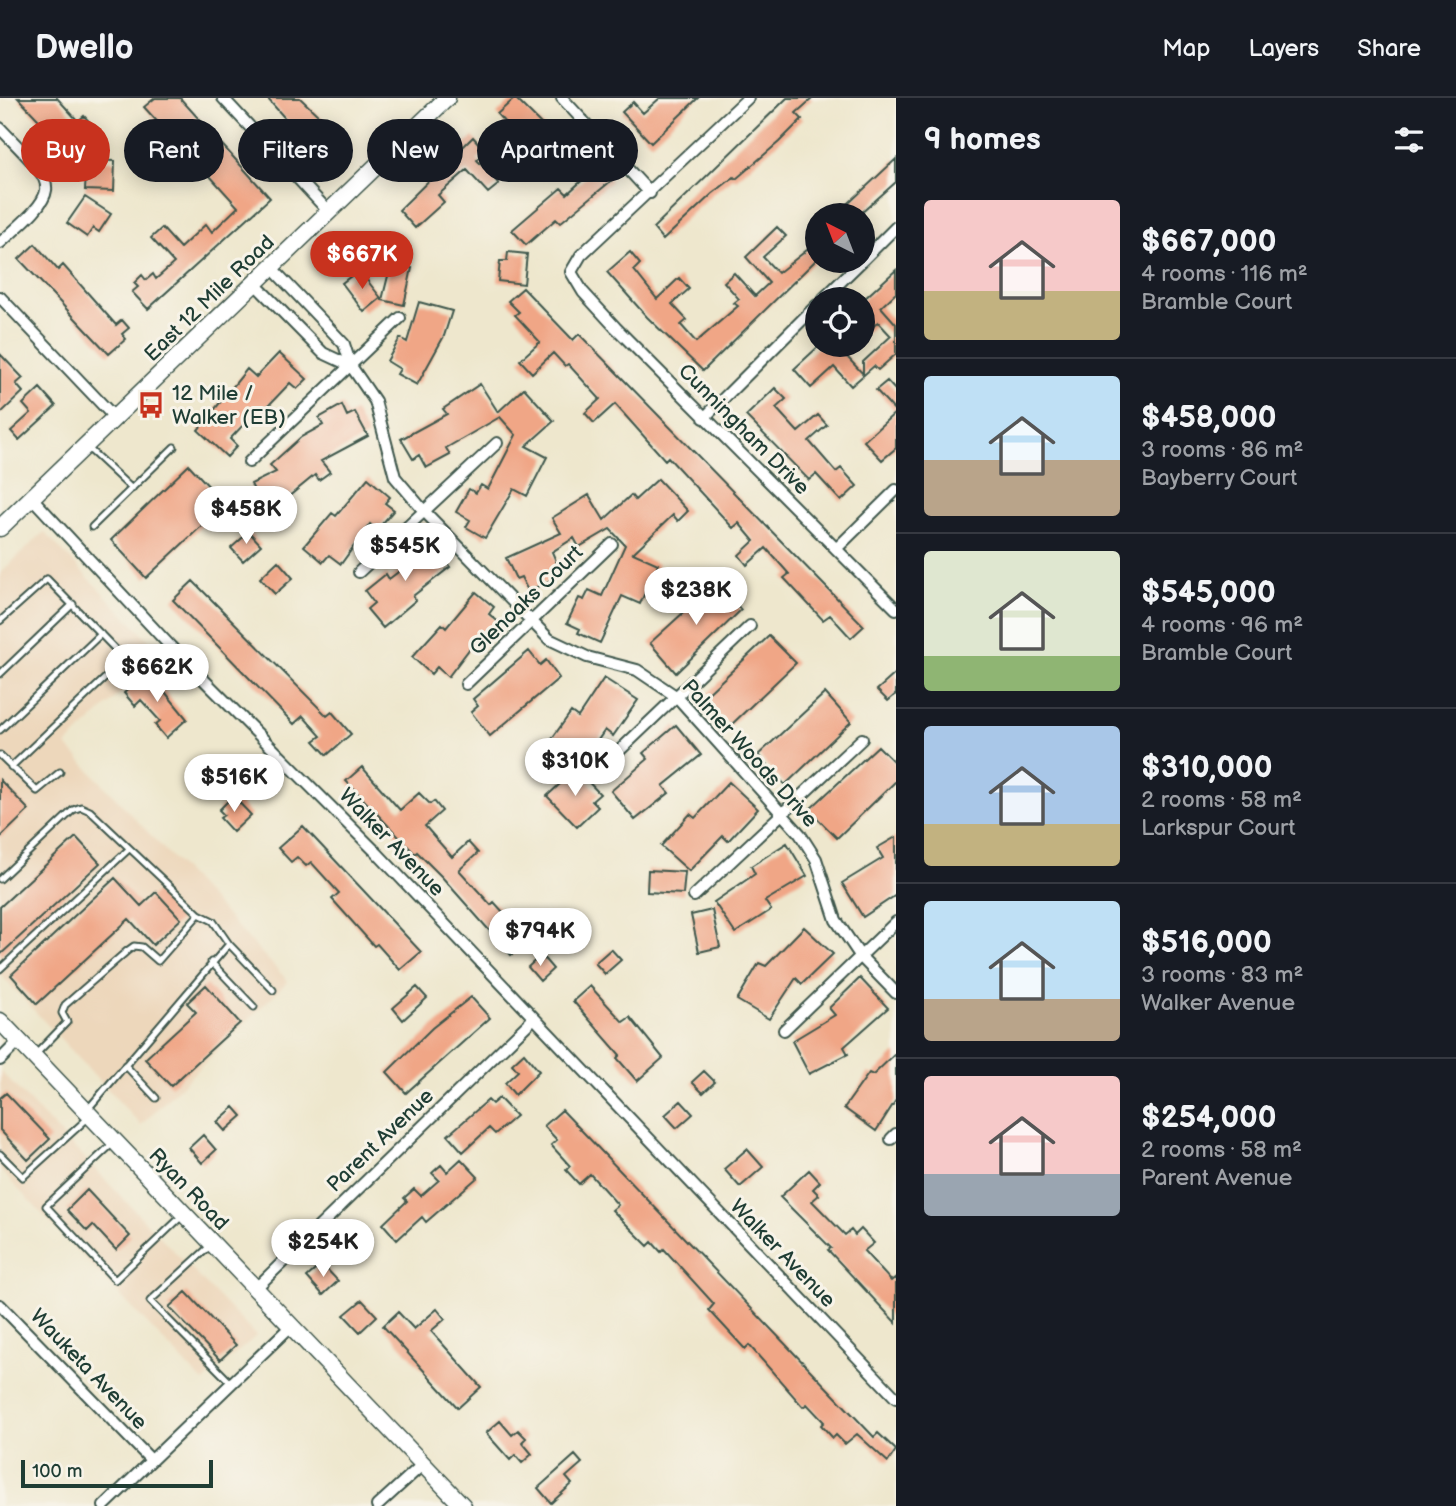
<!DOCTYPE html>
<html lang="en">
<head>
<meta charset="utf-8">
<style>
	body { margin:0; font-family:"Balsamiq Sans",sans-serif; background:#242831; color:#f1f3f6; height:100vh; display:flex; flex-direction:column; font-size:26px; white-space:nowrap }
	* { box-sizing:border-box; margin:0 }
	p { font-size:23px; color:#9ea1a6 }
	.icon { flex:none; width:38px; height:38px; fill:none; stroke:currentColor; stroke-width:2; stroke-linecap:round; stroke-linejoin:round }
	.map { position:relative; flex:1; overflow:hidden }
	.side { display:flex; flex-direction:column; background:#171b24; width:560px }
	.side>* { flex:none }
	.hud { position:absolute; left:21px; top:21px; width:665px; height:63px; display:flex; gap:14px }
	.needle { width:46px; rotate:318deg }
	.buttons { position:absolute; left:805px; top:105px; display:grid; gap:14px }
	.buttons a { display:grid; place-items:center; width:70px; height:70px; border-radius:50%; background:#171b24; box-shadow:0 4px 18px #0003; font-size:35px }
	.scale { position:absolute; left:21px; bottom:18px; width:192px; box-sizing:border-box; padding-left:7px; border:4px solid #1f3d34; border-top:0; font-size:19px; line-height:24px; white-space:nowrap; color:#1f3d34; -webkit-text-stroke:5px #f7f3e8; paint-order:stroke }
	.price { position:absolute; translate:-50% -60px; padding:0 16px; border-radius:24px; background:#fff; color:#222; font-size:23px; line-height:46px; filter:drop-shadow(0 2px 4px #0008) }
	.price::after { content:''; position:absolute; left:50%; top:42px; width:21px; height:16px; margin-left:-10px; background:inherit; clip-path:polygon(0 0,100% 0,50% 100%) }
	.price.active { background:#c8321e; color:#fff }
	ul { padding:0; list-style:none }
	li { display:flex; align-items:center; gap:21px; height:175px; padding:0 28px }
	li+li { border-top:2px solid #363941 }
	li span { display:grid; place-items:center; flex:none; width:196px; height:140px; border-radius:7px; color:#555 }
	li>.icon { margin-inline-start:auto }
	span .icon { width:84px; height:84px; fill:#fffc; stroke-width:1 }
	li b { font-size:30px }
	h2 { display:flex; justify-content:space-between; align-items:center; height:84px; padding:0 28px; font-size:30px }
	.tag { padding:0 24px; border-radius:32px; background:#171b24; box-shadow:0 4px 18px #0003; font-size:24px; line-height:63px }
	.tag.active { background:#c8321e; color:#fff }
	header { display:flex; align-items:center; gap:42px; box-sizing:border-box; height:98px; padding:0 35px; background:#171b24; border-bottom:2px solid #363941 }
	header strong { font-size:33px }
	nav { display:flex; gap:38px; margin-inline-start:auto; font-size:24px }
	main { display:flex; flex:1; min-height:0 }
	.map>svg:first-child { display:block }
	.built { fill:#edd7bb }
	.building { fill:#f0a686 }
	.lines { fill:none; stroke-linecap:round; stroke-linejoin:round }
	.lane-casing { stroke:#3e564b; stroke-width:9 }
	.street-casing { stroke:#3e564b; stroke-width:14 }
	.secondary-casing { stroke:#3e564b; stroke-width:19 }
	.lane { stroke:#fff; stroke-width:5 }
	.street { stroke:#fff; stroke-width:10 }
	.secondary { stroke:#fff; stroke-width:16 }
	.labels { text-anchor:middle; stroke-width:6; stroke-linejoin:round; paint-order:stroke }
	.street-label { font-size:21px; fill:#1f3d34; stroke:#f7f3e8 }
	.poi-label { font-size:21px; fill:#1f3d34; stroke:#f7f3e8; text-anchor:start }
</style>
</head>
<body>
<header>
<strong>Dwello</strong>
<nav><a>Map</a><a>Layers</a><a>Share</a></nav>
</header>
<main>
<div class="map">
<svg width="896" height="1408" viewBox="0 0 896 1408">
	<rect width="100%" height="100%" fill="#f7f3e8"/>
	<filter id="ink" filterUnits="userSpaceOnUse"><feTurbulence type="fractalNoise" baseFrequency=".0143" numOctaves="2"/><feDisplacementMap in="SourceGraphic" scale="14" xChannelSelector="R" yChannelSelector="G"/><feConvolveMatrix kernelMatrix="1 2 1 2 8 2 1 2 1" color-interpolation-filters="sRGB"/></filter>
	<filter id="wash" filterUnits="userSpaceOnUse"><feTurbulence type="fractalNoise" baseFrequency=".00686" numOctaves="4" result="noise"/><feDisplacementMap in="SourceGraphic" scale="28" xChannelSelector="R" yChannelSelector="G"/><feGaussianBlur stdDeviation="1.57" result="paint"/><feColorMatrix in="noise" values="0 0 0 0 0 0 0 0 0 0 0 0 0 0 0 0 0 1.4 0 .05"/><feComposite in="paint" operator="in"/></filter>
	<g filter="url(#wash)">
		<rect width="100%" height="100%" fill="#eee7cd"/>
		<path class="built" d="M44,434L162,556L66,647L288,883L141,1027L0,876V475Z
			M0,973L256,1238L203,1284L0,1072Z"/>
		<g id="blocks">
			<path class="building" d="M18,0H57L78,23L84,18L105,41L87,58L89,35L73,50L59,35L55,39Z
				M155,0H180L270,100L148,211L132,194L138,189L134,185L142,177L146,182L153,176L156,181L174,165L151,140L162,130L180,150L206,126L212,134L238,109L209,77L216,70L192,43L189,45L181,36L155,59L145,48L164,31L144,9Z
				M267,0H300L342,40L320,60Z
				M515,0L558,43L543,56L532,44L508,66L498,55L517,38L497,16Z
				M660,0H698L651,45L622,14L633,4L643,15Z
				M787,0H813L796,15L802,21L779,44L736,81L734,79L712,96L663,142L653,130Z
				M473,39L486,54L477,62L499,86L488,95L467,72L438,97L444,104L415,130L399,112Z
				M896,61V84L859,117H836Z
				M87,62L115,63L114,93L85,92Z
				M598,68L611,83L560,125L556,121L526,147L512,132L561,90L567,96Z
				M85,99L111,116L99,134L93,130L87,139L67,125Z
				M777,129L786,138L763,159L778,175L817,144V161L703,273L647,219L607,174L630,154L640,166L634,172L657,201L679,180L689,191L672,206L687,222L681,227L696,244L738,208L734,205L739,201L724,184L734,175L755,198L769,185L746,159Z
				M35,146L58,172L63,167L116,227L122,222L129,230L122,236L126,241L109,256L19,161Z
				M508,154L527,156L524,186L498,183L500,163H507Z
				M391,166L412,170L404,207L382,202Z
				M359,172L381,200L364,214L342,185Z
				M896,172V195L881,209L896,226V256L878,272L874,268L851,288L834,269L811,290L794,271L820,247H836L863,276V264L891,238L878,224L863,238V202Z
				M523,190L573,242L579,236L864,528L851,540L830,517L823,522L784,480L789,476L766,450L747,467L739,457L754,443L739,425L733,430L668,359L665,362L615,306L594,325L585,315L600,301L568,266L565,268L553,255L532,275L520,262L540,244L515,217L519,214L508,203Z
				M419,204L452,213L444,238L417,287L397,276L400,271L387,263L400,240L407,244Z
				M279,255L307,281L297,291L290,285L248,329L244,326L230,341L237,348L227,359L198,332L247,271L256,279Z
				M0,256L23,280L16,286L23,294L0,316Z
				M887,283L896,293V314L876,292Z
				M480,286L498,314L524,290L554,323L526,348L547,359L527,398L514,391L485,440L466,429L470,422L456,414L469,391L476,395L481,387L488,391L516,337L500,319L446,350L450,357L426,370L419,357L413,361L401,341L447,316L443,311Z
				M40,290L56,308L19,342L11,333L31,315L23,306Z
				M775,290L786,301L776,310L798,334L818,317L827,327L809,343L836,374L841,370L857,388L841,403L816,376L809,382L746,318Z
				M342,307L347,318L355,314L368,338L321,363L330,374L319,382L315,377L282,404L285,409L266,418L251,386L276,374L270,367L301,339L323,327L319,320Z
				M896,314V350L882,362L864,343Z
				M189,367L225,406L146,480L111,442Z
				M368,380L390,399L385,405L394,412L377,432L370,426L341,466L329,457L323,464L304,448L332,415L336,418Z
				M658,381L688,413L678,423L673,417L633,455L658,466L640,506L622,498L600,545L578,535L580,531L567,525L579,500L584,502L589,492L602,498L625,447L610,431L579,449L574,440L552,454L559,470L550,474L554,481L528,493L521,479L516,481L506,460L561,435L552,420L589,397L604,422L631,397L635,402Z
				M249,434L261,447L243,463L231,450Z
				M420,443L427,453L434,448L450,469L413,498L416,502L383,530L367,511L374,505L365,493L386,476L389,481L406,468L399,459Z
				M278,463L293,480L275,496L260,480Z
				M193,483L327,618L332,614L351,636L327,657L314,643L321,638L303,618L294,626L173,502Z
				M717,484L741,512L676,575L650,545Z
				M476,494L494,509L489,516L501,526L484,546L477,541L448,579L437,569L431,576L412,559L442,526L446,530Z
				M769,538L796,565L730,628L702,601Z
				M529,553L540,567L546,562L559,580L490,638L471,614L478,608L473,601Z
				M148,573L187,621L166,640L155,627L160,623L141,602L135,608L124,595Z
				M896,575V596L888,603L877,592Z
				M604,580L638,602L613,638L605,632L578,671L546,649L571,614L578,619Z
				M825,595L851,624L785,687L758,657Z
				M676,627L701,657L663,688L669,695L635,722L611,693L648,661L643,655Z
				M878,648L896,666V683L837,740L809,712Z
				M362,669L400,712L419,695L430,706L434,703L442,713L425,728L452,759L468,744L478,755L459,772L491,807L494,804L504,815L501,818L516,835L521,830L530,840L511,857L442,779L417,754L415,756L346,683Z
				M576,671L600,696L592,703L598,709L577,729L547,698Z
				M0,682L29,712L0,740Z
				M729,684L758,711L728,743L723,738L689,773L661,748L690,716L695,720Z
				M233,698L251,717L233,734L220,720L224,717L219,712Z
				M303,728L421,854L400,872L377,846L374,848L332,801L339,795L311,764L306,768L297,759L291,764L278,750Z
				M76,739L100,765L0,857V809Z
				M896,739V797L863,819L842,785L883,760L877,750Z
				M787,745L807,778L765,803L771,812L735,835L714,804L755,776L751,768Z
				M648,772L685,774L683,796L647,794Z
				M115,780L141,808L156,794L181,821L153,847L129,821L37,906L11,877Z
				M712,812L720,849L699,854L691,817Z
				M804,829L833,856L802,886L796,880L769,921L737,902L759,865L766,868Z
				M611,851L621,862L605,876L595,865Z
				M541,857L553,871L540,883L528,869Z
				M860,880L888,910L844,949L848,956L809,976L792,943L835,917L829,910Z
				M206,887L240,925L171,988L145,961L196,914L187,905Z
				M590,888L623,924L630,919L663,960L637,983L617,960L620,957L573,903Z
				M417,889L427,900L403,922L393,910Z
				M471,899L490,920L406,995L387,974L432,930Z
				M524,955L539,973L515,997L505,985L518,973L512,966Z
				M896,955V1002L876,1033L844,1010L869,975L873,977Z
				M704,973L715,984L703,995L692,984Z
				M6,995L50,1041L28,1062L0,1032V1000Z
				M499,1000L516,1018L495,1036L489,1030L463,1054L448,1037L488,1002L492,1006Z
				M681,1003L693,1016L677,1030L665,1017Z
				M234,1009L242,1018L225,1033L217,1024Z
				M562,1012L874,1339L878,1335L896,1352L888,1364L857,1336L845,1346L836,1337L833,1340L821,1327L824,1324L807,1306L803,1309L749,1247L745,1251L709,1212L714,1206L664,1151L661,1154L652,1144L648,1148L612,1112L618,1107L590,1076L579,1086L566,1072L570,1068L551,1047L557,1042L544,1028Z
				M203,1037L216,1052L202,1065L189,1050Z
				M747,1051L763,1069L740,1089L724,1071Z
				M461,1061L478,1079L426,1124L422,1119L397,1142L383,1126L407,1103L404,1100L414,1091L421,1098L439,1082L432,1075L441,1067L447,1074Z
				M809,1072L820,1084L813,1091L819,1097L812,1103L845,1137L851,1132L855,1137L861,1131L874,1145L864,1153L891,1183L896,1179V1225L828,1152L831,1150L780,1099Z
				M87,1092L130,1138L116,1152L93,1127L87,1133L67,1112Z
				M322,1166L338,1183L323,1197L307,1179Z
				M186,1194L236,1247L220,1262L169,1209Z
				M362,1202L377,1218L360,1234L344,1217Z
				M437,1211L445,1221L431,1233L481,1289L458,1310L383,1228L398,1214L414,1231Z
				M500,1323L512,1337L518,1332L526,1340L522,1344L532,1356L522,1365L515,1357L510,1362L486,1335Z
				M575,1357L582,1365L566,1379L572,1386L551,1405L538,1390Z"/>
		</g>
	</g>
	<g filter="url(#ink)">
		<use href="#blocks" fill-opacity="0" stroke="#3e564b" stroke-width="2"/>
		<g class="lines">
			<defs>
				<path id="lane" d="M88,350L132,391
					M92,429L174,349
					M0,523L47,481L119,555L121,561L119,567L11,669
					M0,576L73,506
					M0,632L101,536
					M0,657L37,693L60,674
					M0,781L73,712L81,709L90,713L199,816L158,863L142,849L134,848L127,853L65,907L62,915L67,924L36,956
					M199,816L213,823L229,846
					M211,864L254,909
					M0,871L129,751
					M125,967L156,1000
					M88,1011L229,846L273,892
					M112,1046L46,1108L115,1182L183,1117
					M0,1056L23,1079L88,1020
					M210,1148L150,1203L231,1285"/>
				<path id="street" d="M223,0L329,114
					M562,0L650,95
					M748,0L581,157L571,174L583,194L616,230L896,511
					M0,30C57,90 66,87 0,145
					M863,162L896,129
					M272,170L344,246L351,268L375,303L395,379L423,412L549,541L587,559L637,572L677,599L800,736L816,761L836,822L861,859L896,895
					M255,186L323,255L351,268
					M0,199L115,320
					M823,201L862,163
					M704,320L817,207
					M249,364L400,220
					M32,400L171,549L377,755L896,1300
					M837,450L896,392
					M359,474L497,345
					M466,586L612,446
					M597,674L750,528
					M694,798L862,641
					M784,932L896,824
					M0,962L19,943
					M891,1041L896,1036
					M255,1191L533,921
					M0,1207L151,1362
					M104,1408L291,1228
					M377,1408L423,1366"/>
				<path id="secondary" d="M0,430L447,0
					M0,923L463,1408"/>
			</defs>
			<use href="#lane" class="lane-casing"/>
			<use href="#street" class="street-casing"/>
			<use href="#secondary" class="secondary-casing"/>
			<use href="#lane" class="lane"/>
			<use href="#street" class="street"/>
			<use href="#secondary" class="secondary"/>
		</g>
	</g>
	<defs>
		<symbol id="bus-bare" viewBox="-9 -9 18 18"><path d="M-5-6H5V4H4V6H2V4H-2V6H-4V4H-5ZM-3.5-4V0h7V-4ZM-3.5 1.2v1.5H-2V1.2ZM2 1.2v1.5H3.5V1.2Z" fill="#c8321e" stroke="#f7f3e8" stroke-width="2.5" paint-order="stroke"/></symbol>
	</defs>
	<g fill-rule="evenodd">
		<use href="#bus-bare" x="132" y="288" width="38" height="38"/>
	</g>
	<g class="labels">
		<g class="street-label">
			<text transform="translate(209 200) rotate(-44)" y="7">East 12 Mile Road</text>
			<text transform="translate(744 331) rotate(45)" y="7">Cunningham Drive</text>
			<text transform="translate(526 502) rotate(-44)" y="7">Glenoaks Court</text>
			<text transform="translate(750 655) rotate(48)" y="7">Palmer Woods Drive</text>
			<text transform="translate(392 744) rotate(46)" y="7">Walker Avenue</text>
			<text transform="translate(380 1042) rotate(-44)" y="7">Parent Avenue</text>
			<text transform="translate(189 1091) rotate(46)" y="7">Ryan Road</text>
			<text transform="translate(783 1155) rotate(46)" y="7">Walker Avenue</text>
			<text transform="translate(89 1271) rotate(46)" y="7">Wauketa Avenue</text>
		</g>
		<g class="poi-label">
			<text x="172" y="302">12 Mile /<tspan x="172" dy="24">Walker (EB)</tspan></text>
		</g>
	</g>
</svg>
<div class="buttons">
<a><svg class="needle" viewBox="-14 -14 28 28"><path d="M0-13l5 13h-10z" fill="#e53935"/><path d="M0 13l5-13h-10z" fill="#9ea1a6"/></svg></a>
<a><svg class="icon" aria-label="locate" viewBox="0 0 24 24"><circle cx="12" cy="12" r="6"/><path d="M12 2v4M12 18v4M2 12h4M18 12h4"/></svg></a>
</div>
<div class="scale">100 m</div>
<b class="price active" style="left:362px;top:193px">$667K</b>
<b class="price" style="left:246px;top:448px">$458K</b>
<b class="price" style="left:405px;top:485px">$545K</b>
<b class="price" style="left:696px;top:529px">$238K</b>
<b class="price" style="left:157px;top:606px">$662K</b>
<b class="price" style="left:575px;top:700px">$310K</b>
<b class="price" style="left:234px;top:716px">$516K</b>
<b class="price" style="left:540px;top:870px">$794K</b>
<b class="price" style="left:323px;top:1181px">$254K</b>
<div class="hud">
<a class="tag active">Buy</a>
<a class="tag">Rent</a>
<a class="tag">Filters</a>
<a class="tag">New</a>
<a class="tag">Apartment</a>
</div>
</div>
<section class="side">
<h2>9 homes<svg class="icon" aria-label="filters" viewBox="0 0 24 24"><path d="M4 7h16M4 17h16"/><circle cx="9" cy="7" r="2"/><circle cx="15" cy="17" r="2"/></svg></h2>
<ul>
<li><span style="background:linear-gradient(#f6c9c9 65%,#c2b280 0)"><svg class="icon" aria-label="home" viewBox="0 0 24 24"><path d="M3 11l9-7 9 7M6 9v11h12V9"/></svg></span><div><b>$667,000</b><p>4 rooms · 116 m²</p><p>Bramble Court</p></div></li>
<li><span style="background:linear-gradient(#bfe0f5 60%,#b9a48a 0)"><svg class="icon" aria-label="home" viewBox="0 0 24 24"><path d="M3 11l9-7 9 7M6 9v11h12V9"/></svg></span><div><b>$458,000</b><p>3 rooms · 86 m²</p><p>Bayberry Court</p></div></li>
<li><span style="background:linear-gradient(#dfe7d0 75%,#8fb573 0)"><svg class="icon" aria-label="home" viewBox="0 0 24 24"><path d="M3 11l9-7 9 7M6 9v11h12V9"/></svg></span><div><b>$545,000</b><p>4 rooms · 96 m²</p><p>Bramble Court</p></div></li>
<li><span style="background:linear-gradient(#a9c7e8 70%,#c2b280 0)"><svg class="icon" aria-label="home" viewBox="0 0 24 24"><path d="M3 11l9-7 9 7M6 9v11h12V9"/></svg></span><div><b>$310,000</b><p>2 rooms · 58 m²</p><p>Larkspur Court</p></div></li>
<li><span style="background:linear-gradient(#bfe0f5 70%,#b9a48a 0)"><svg class="icon" aria-label="home" viewBox="0 0 24 24"><path d="M3 11l9-7 9 7M6 9v11h12V9"/></svg></span><div><b>$516,000</b><p>3 rooms · 83 m²</p><p>Walker Avenue</p></div></li>
<li><span style="background:linear-gradient(#f6c9c9 70%,#9aa5b1 0)"><svg class="icon" aria-label="home" viewBox="0 0 24 24"><path d="M3 11l9-7 9 7M6 9v11h12V9"/></svg></span><div><b>$254,000</b><p>2 rooms · 58 m²</p><p>Parent Avenue</p></div></li>
</ul>
</section>
</main>
</body>
</html>
